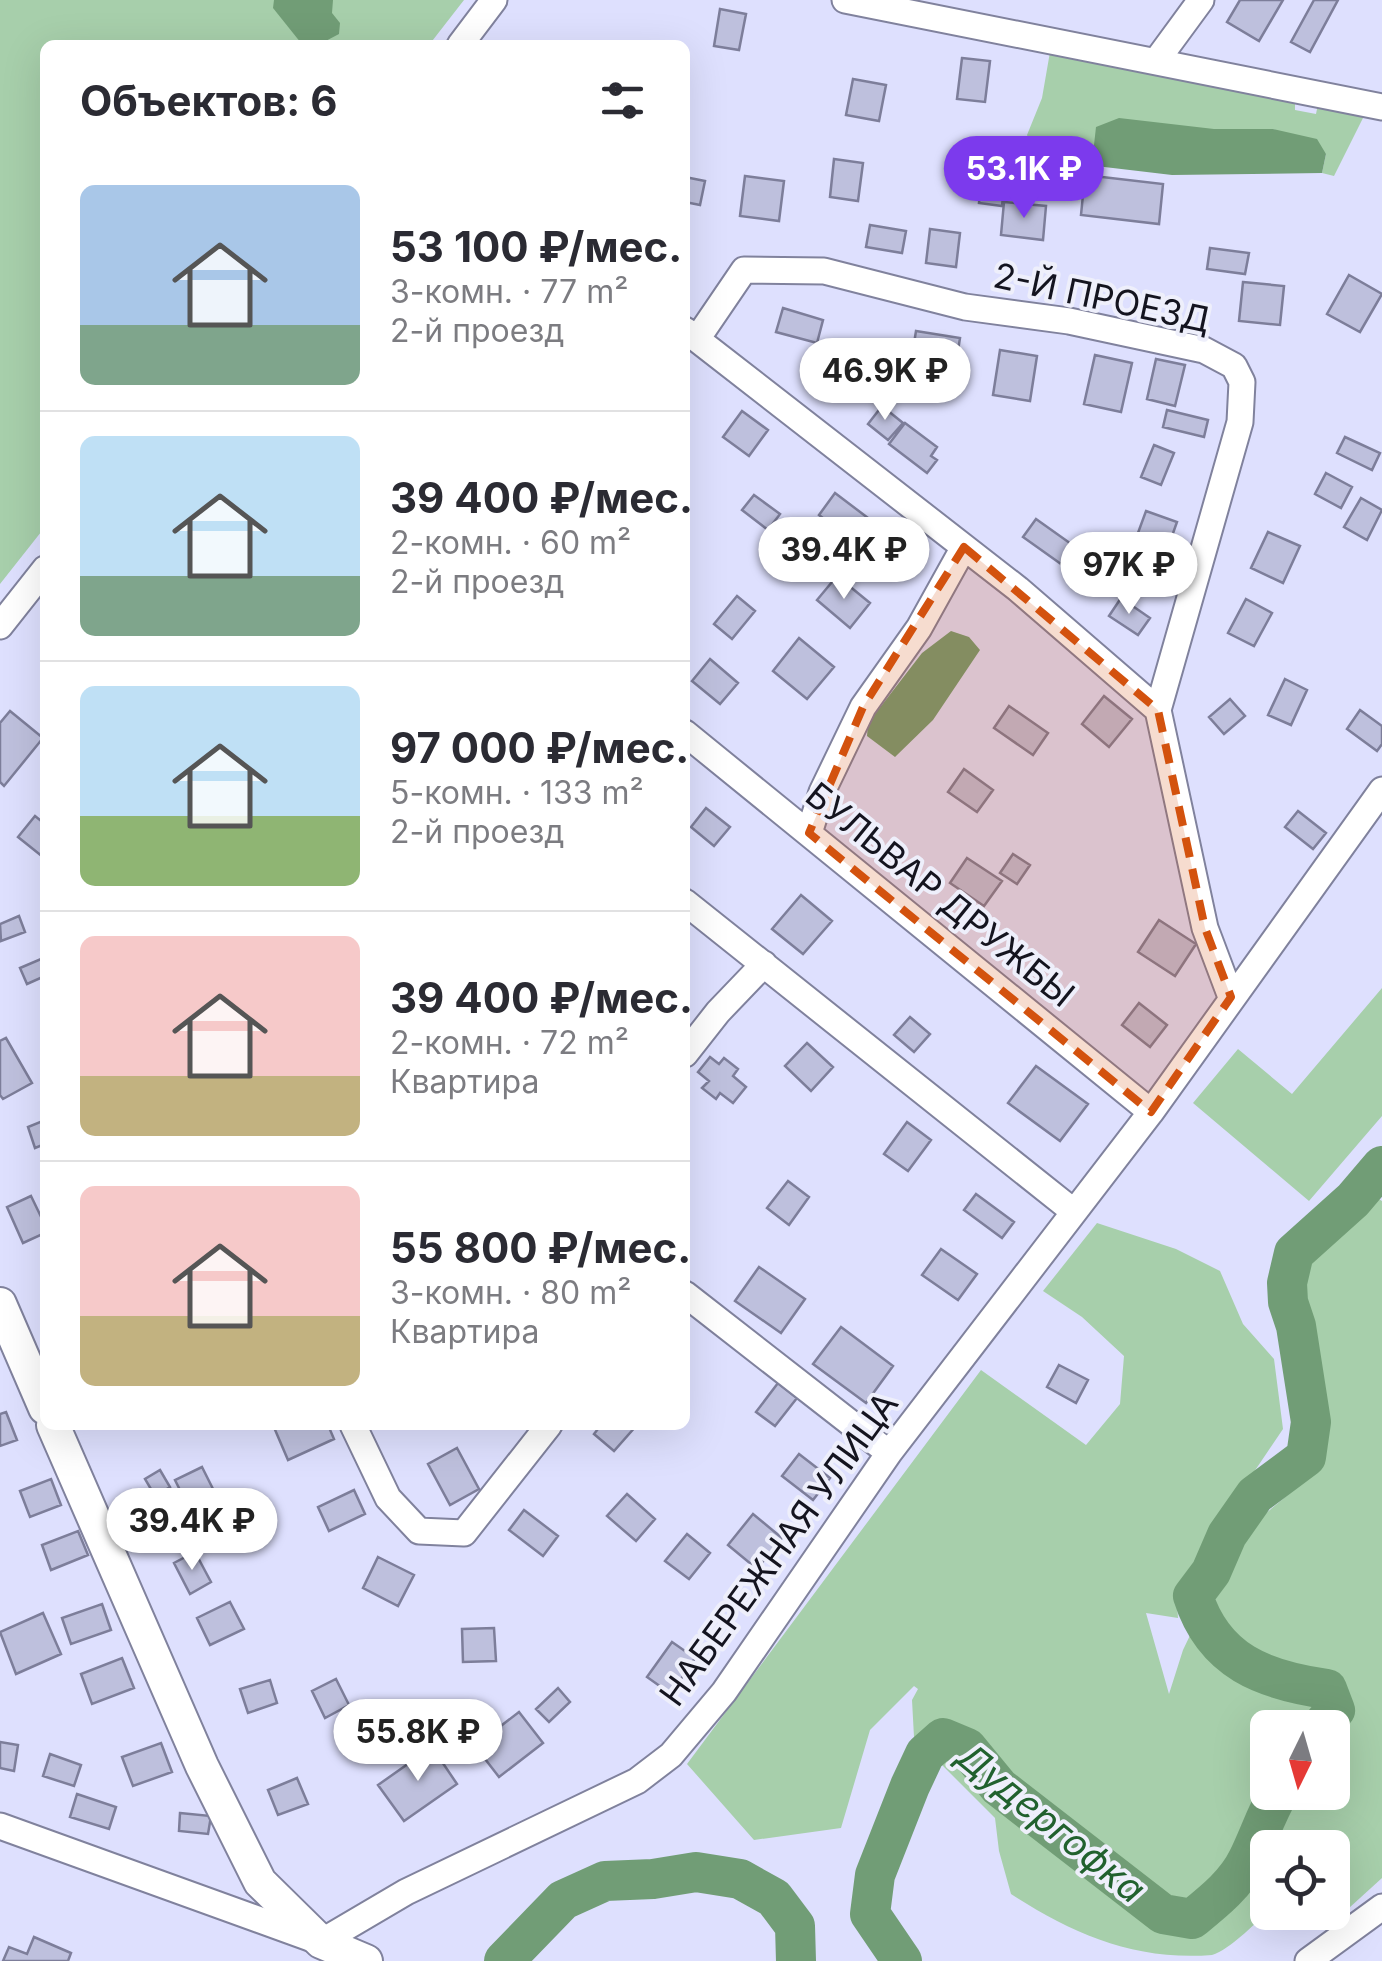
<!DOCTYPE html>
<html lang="ru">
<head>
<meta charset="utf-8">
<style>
	body { margin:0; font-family:Inter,sans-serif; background:#f2f2f3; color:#2b2b33; height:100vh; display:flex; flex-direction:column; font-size:38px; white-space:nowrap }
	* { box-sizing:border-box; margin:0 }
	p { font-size:32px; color:#7c7c81 }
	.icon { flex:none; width:55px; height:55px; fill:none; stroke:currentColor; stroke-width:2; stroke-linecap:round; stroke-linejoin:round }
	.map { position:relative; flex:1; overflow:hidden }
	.panel { position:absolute; left:40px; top:40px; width:650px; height:1390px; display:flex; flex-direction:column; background:#fff; border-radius:15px; box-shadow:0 10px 40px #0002 }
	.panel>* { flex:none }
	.needle { width:65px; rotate:185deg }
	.fabs { position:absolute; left:1250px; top:1710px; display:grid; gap:20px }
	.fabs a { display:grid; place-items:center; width:100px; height:100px; border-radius:15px; background:#fff; box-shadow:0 10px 40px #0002; font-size:50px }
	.price { position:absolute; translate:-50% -85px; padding:0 22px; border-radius:35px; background:#fff; color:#222; font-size:32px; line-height:65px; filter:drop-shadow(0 2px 5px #0008) }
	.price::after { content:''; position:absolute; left:50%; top:60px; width:30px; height:22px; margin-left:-15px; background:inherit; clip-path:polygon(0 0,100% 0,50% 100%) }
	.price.current { background:#7c3aed; color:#fff }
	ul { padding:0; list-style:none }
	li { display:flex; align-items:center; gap:30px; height:250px; padding:0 40px }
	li+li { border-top:2px solid #e1e1e2 }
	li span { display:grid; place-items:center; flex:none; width:280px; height:200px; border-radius:15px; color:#555 }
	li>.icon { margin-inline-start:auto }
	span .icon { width:120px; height:120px; fill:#fffc; stroke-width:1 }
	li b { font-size:42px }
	h2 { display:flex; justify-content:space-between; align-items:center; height:120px; padding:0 40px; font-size:42px }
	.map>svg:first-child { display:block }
	.green { fill:#a7cfab; fill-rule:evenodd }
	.water { fill:#719d76 }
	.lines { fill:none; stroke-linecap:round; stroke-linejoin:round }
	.river { stroke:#719d76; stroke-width:40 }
	.building { fill:#bec0dd; stroke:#7d7e9a; stroke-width:2.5 }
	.minor-casing { stroke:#80829d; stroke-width:29 }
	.tertiary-casing { stroke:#80829d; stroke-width:36 }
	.minor { stroke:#fff; stroke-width:25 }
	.tertiary { stroke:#fff; stroke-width:32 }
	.marked { fill:#d3520e; fill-opacity:0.2; stroke:#d3520e; stroke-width:8; stroke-dasharray:20 12; stroke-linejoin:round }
	.labels { text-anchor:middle; stroke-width:8; stroke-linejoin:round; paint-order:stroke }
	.street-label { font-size:35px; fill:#14141f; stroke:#eeeffb }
	.water-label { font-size:38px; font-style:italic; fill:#21612e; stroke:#eeeffb }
</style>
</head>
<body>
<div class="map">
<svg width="1382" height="1961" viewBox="0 0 1382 1961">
	<rect width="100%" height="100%" fill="#dee0fe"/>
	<path class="green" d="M0,0H464L429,45H45V527L0,584Z
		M1050,52L1295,99V110L1316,114L1318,104L1364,116L1334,176L1322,173L1326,154L1273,129H1214L1093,154L1096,166L1066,177L1038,161L1027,135L1042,98Z
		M1382,988V1116L1309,1201L1193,1103L1238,1049L1292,1094Z
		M1377,1198L1382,1201V1878L1327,1928L1289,1913L1332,1912V1848H1268V1913C1252,1925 1231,1949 1212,1955C1135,1961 1073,1934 1011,1894L999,1851L995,1818L914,1737L912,1700L918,1689L914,1686L870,1730L841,1828L754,1840L687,1764L981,1370L1086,1445L1120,1404L1124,1356L1082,1317L1043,1291L1097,1223L1176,1249L1220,1271L1243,1324L1274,1359L1283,1429L1206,1543L1192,1571L1176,1590L1178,1618L1146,1613L1169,1694L1183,1650L1207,1600L1229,1569L1250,1523L1265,1514L1307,1479L1316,1467L1320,1451L1319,1411L1312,1374L1309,1328L1297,1284L1302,1267L1319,1248L1348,1227ZM1268,1728H1332V1792H1268Z"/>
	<path class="water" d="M274,0H333L332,13L340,23L339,34L320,44L301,43L273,8Z
		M1119,118L1214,129H1273L1317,139L1326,154L1322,173L1172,175L1096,166L1093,154L1096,127Z
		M951,631L969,637L980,650L933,720L895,757L867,736L868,723L922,653Z"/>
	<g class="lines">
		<path class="river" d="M1320,1728L1335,1710L1327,1689C1264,1680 1214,1662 1193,1596L1211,1572L1227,1535L1255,1495L1306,1457L1311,1422L1296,1326L1288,1302L1287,1283L1294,1253L1353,1200L1382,1166
			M504,1961L563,1900L605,1881L653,1879L696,1872L740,1879L774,1898L795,1926L796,1961
			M902,1961L870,1914L875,1875L910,1786L925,1754L943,1738L967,1748L999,1787L1163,1914L1192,1919C1213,1902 1236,1884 1248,1859C1259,1837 1266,1814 1279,1792"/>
	</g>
	<path class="building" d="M1240,0H1283L1259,41L1227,22Z
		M1314,0H1338L1310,52L1291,42Z
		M720,9L746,14L739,50L714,46Z
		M962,58L990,61L985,102L957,99Z
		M853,79L886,85L879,121L846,115Z
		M834,159L863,163L858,201L830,197Z
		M983,166L1006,169L1002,206L979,203Z
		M1035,166L1061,180L1052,197L1026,184Z
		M1085,175L1163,184L1159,224L1081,215Z
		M745,176L784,181L779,221L740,216Z
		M685,177L705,181L700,205L685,202Z
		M1004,202L1046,206L1043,240L1001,235Z
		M870,225L906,231L902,253L866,247Z
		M930,229L960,233L956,267L926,263Z
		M1210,248L1249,253L1245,274L1207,269Z
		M1349,275L1382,294L1360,332L1327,314Z
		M1243,282L1284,286L1280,325L1239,321Z
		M783,308L823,320L817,343L776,332Z
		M916,331L960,338L956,363L912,356Z
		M1000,350L1037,356L1030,401L993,395Z
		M1095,355L1132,363L1121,412L1084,404Z
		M1156,359L1185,365L1175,406L1147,399Z
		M882,406L903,423L888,440L868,424Z
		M1167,410L1208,420L1204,437L1163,427Z
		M742,411L768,430L749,456L723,437Z
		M905,423L937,447L931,456L937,460L927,473L889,444Z
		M1345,437L1380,453L1372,470L1337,453Z
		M1154,445L1174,453L1161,485L1141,477Z
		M1326,473L1352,487L1341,508L1315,494Z
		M835,493L872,521L855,543L819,515Z
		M754,495L780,514L768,530L742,510Z
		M1361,498L1382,510L1367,540L1344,527Z
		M1146,511L1177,522L1162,564L1131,552Z
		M1036,519L1074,546L1061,564L1023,537Z
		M1268,532L1300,546L1283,583L1251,568Z
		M837,576L870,603L850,628L817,600Z
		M737,596L755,611L732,639L714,624Z
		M1121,598L1150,618L1138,635L1109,616Z
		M1246,599L1272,613L1254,646L1228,633Z
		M799,638L834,667L807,699L773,671Z
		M710,659L738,683L720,704L692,681Z
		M1285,679L1307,690L1291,725L1268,715Z
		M1104,696L1132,719L1109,747L1082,724Z
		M1230,699L1245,716L1224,734L1209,717Z
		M1009,706L1048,733L1033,755L994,728Z
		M1360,710L1382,726V744L1377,751L1347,729Z
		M10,711L43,738L4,786L0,782V723Z
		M964,769L993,790L977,812L948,792Z
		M706,808L730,827L714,846L691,827Z
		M1298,811L1326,833L1313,849L1285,827Z
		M35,816L45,824L43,857L18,837Z
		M1013,854L1030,865L1017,884L1000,873Z
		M967,858L1002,881L984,906L950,883Z
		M801,895L832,921L803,954L772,929Z
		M19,916L25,932L1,941L0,924Z
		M1159,920L1196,944L1175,976L1138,952Z
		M41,959L45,976L27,984L20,968Z
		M1139,1003L1167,1025L1150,1047L1122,1025Z
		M910,1017L930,1034L914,1052L894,1035Z
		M6,1038L32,1083L3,1099L0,1095V1041Z
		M807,1043L833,1067L811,1091L785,1066Z
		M710,1057L719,1064L724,1058L738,1069L733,1076L746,1087L733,1103L720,1093L716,1099L702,1088L709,1081L698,1072Z
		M1036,1066L1088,1104L1060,1141L1008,1103Z
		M45,1120V1144L35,1148L28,1127Z
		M907,1122L931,1140L908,1171L884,1154Z
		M788,1181L809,1197L789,1225L767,1208Z
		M976,1194L1014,1222L1002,1238L964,1210Z
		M31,1196L45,1225V1233L23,1243L7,1207Z
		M941,1249L977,1274L958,1300L922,1275Z
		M759,1267L805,1299L781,1333L735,1301Z
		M841,1327L893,1366L866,1403L813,1364Z
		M1059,1365L1088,1380L1076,1403L1047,1387Z
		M778,1383L797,1398L775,1426L756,1412Z
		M6,1412L17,1440L0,1446V1414Z
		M273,1425H328L334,1439L288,1460Z
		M601,1425H635L636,1426L614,1451L594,1434Z
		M457,1448L479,1489L450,1505L428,1464Z
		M799,1454L830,1478L813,1500L782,1476Z
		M202,1467L222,1507L195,1520L175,1480Z
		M160,1470L170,1487L155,1496L145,1479Z
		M51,1479L61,1505L30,1517L20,1491Z
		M354,1490L365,1514L329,1531L318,1507Z
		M627,1494L655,1519L636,1541L607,1516Z
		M524,1510L558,1536L543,1556L509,1530Z
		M753,1514L782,1538L757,1569L728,1545Z
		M78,1531L88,1555L51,1570L42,1545Z
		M687,1534L710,1553L689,1579L665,1561Z
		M195,1552L211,1582L190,1594L174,1563Z
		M378,1557L414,1575L398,1606L363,1588Z
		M230,1602L244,1629L210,1645L197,1618Z
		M102,1604L111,1630L71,1644L62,1618Z
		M43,1613L61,1654L16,1674L0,1632Z
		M494,1628L496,1661L463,1662L462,1629Z
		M672,1642L695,1658L671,1694L647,1677Z
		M122,1658L134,1688L92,1704L81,1674Z
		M336,1679L349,1705L325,1718L312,1691Z
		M270,1680L277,1703L248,1713L240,1689Z
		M558,1688L570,1702L549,1722L536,1709Z
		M399,1703L431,1704L430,1730L398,1729Z
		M519,1712L543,1743L499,1777L475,1746Z
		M0,1742L18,1745L14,1771L0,1768Z
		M161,1743L172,1772L133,1786L122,1757Z
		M432,1747L457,1784L404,1821L378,1785Z
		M50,1754L81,1765L74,1786L43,1776Z
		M297,1778L308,1804L278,1815L268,1790Z
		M77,1794L116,1807L109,1829L70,1817Z
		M180,1813L211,1816L208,1834L179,1831Z
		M34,1937L71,1953L68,1961H3L9,1947L27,1954Z"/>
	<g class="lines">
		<defs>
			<path id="minor" d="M845,0L1382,107
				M460,45L494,0
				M1157,60L1201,0
				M685,330L1018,589L1158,710L1205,928L1231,997
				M697,339L744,270L824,271L965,307L1069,321L1204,350L1234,366L1242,382L1240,422L1158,710
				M0,626L45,569
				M685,733L1151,1112
				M809,833L822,792L863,707L919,628L964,547
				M685,902L1073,1211
				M685,1054L718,1012L764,964
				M685,1294L889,1453
				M353,1425L388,1498L419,1531L464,1533L549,1425
				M0,1826L321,1942L406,1892L637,1781L671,1755L724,1692L889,1453L1151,1112L1382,790
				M1308,1961L1382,1907"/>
			<path id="tertiary" d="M0,1304L45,1408
				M53,1425L202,1766L260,1882L321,1942L366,1961"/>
		</defs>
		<use href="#minor" class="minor-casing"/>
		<use href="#tertiary" class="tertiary-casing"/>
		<use href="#minor" class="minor"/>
		<use href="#tertiary" class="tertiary"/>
	</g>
	<path class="marked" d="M964,547L1158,710L1205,928L1231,997L1151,1112L809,833L863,707Z"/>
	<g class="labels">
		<g class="street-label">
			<text transform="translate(1102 298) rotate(12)" y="12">2-Й ПРОЕЗД</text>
			<text transform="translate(940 895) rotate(39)" y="12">БУЛЬВАР ДРУЖБЫ</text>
			<text transform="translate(779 1549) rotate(-54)" y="12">НАБЕРЕЖНАЯ УЛИЦА</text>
		</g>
		<g class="water-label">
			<text transform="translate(1051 1823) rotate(39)" y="13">Дудергофка</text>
		</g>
	</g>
</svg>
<div class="fabs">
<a><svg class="needle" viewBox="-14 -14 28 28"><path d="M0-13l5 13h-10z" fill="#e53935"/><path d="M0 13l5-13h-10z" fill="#7c7c81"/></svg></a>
<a><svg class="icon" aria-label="locate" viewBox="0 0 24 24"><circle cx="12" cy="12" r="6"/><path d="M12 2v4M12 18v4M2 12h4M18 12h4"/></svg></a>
</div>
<b class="price current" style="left:1024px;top:221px">53.1K ₽</b>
<b class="price" style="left:885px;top:423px">46.9K ₽</b>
<b class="price" style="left:844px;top:602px">39.4K ₽</b>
<b class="price" style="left:1129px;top:617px">97K ₽</b>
<b class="price" style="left:192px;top:1573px">39.4K ₽</b>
<b class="price" style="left:418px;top:1784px">55.8K ₽</b>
<section class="panel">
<h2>Объектов: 6<svg class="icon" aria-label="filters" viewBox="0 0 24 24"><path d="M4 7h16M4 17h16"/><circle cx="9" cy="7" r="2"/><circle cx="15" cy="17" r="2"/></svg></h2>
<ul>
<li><span style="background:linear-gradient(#a9c7e8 70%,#7fa58c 0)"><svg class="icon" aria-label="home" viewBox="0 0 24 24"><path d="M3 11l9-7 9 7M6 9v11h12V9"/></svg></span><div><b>53 100 ₽/мес.</b><p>3-комн. · 77 m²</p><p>2-й проезд</p></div></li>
<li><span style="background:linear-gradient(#bfe0f5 70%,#7fa58c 0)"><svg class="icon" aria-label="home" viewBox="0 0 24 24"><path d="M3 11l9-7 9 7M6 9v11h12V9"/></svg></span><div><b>39 400 ₽/мес.</b><p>2-комн. · 60 m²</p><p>2-й проезд</p></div></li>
<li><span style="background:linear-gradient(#bfe0f5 65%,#8fb573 0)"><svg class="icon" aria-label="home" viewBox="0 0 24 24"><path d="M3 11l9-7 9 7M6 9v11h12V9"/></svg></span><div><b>97 000 ₽/мес.</b><p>5-комн. · 133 m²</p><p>2-й проезд</p></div></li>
<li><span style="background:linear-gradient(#f6c9c9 70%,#c2b280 0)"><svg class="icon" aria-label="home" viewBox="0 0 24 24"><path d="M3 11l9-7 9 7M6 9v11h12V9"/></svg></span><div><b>39 400 ₽/мес.</b><p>2-комн. · 72 m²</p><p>Квартира</p></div></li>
<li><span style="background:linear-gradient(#f6c9c9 65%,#c2b280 0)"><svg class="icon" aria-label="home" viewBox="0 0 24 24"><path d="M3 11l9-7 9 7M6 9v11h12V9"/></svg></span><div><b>55 800 ₽/мес.</b><p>3-комн. · 80 m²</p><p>Квартира</p></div></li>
</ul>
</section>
</div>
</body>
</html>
